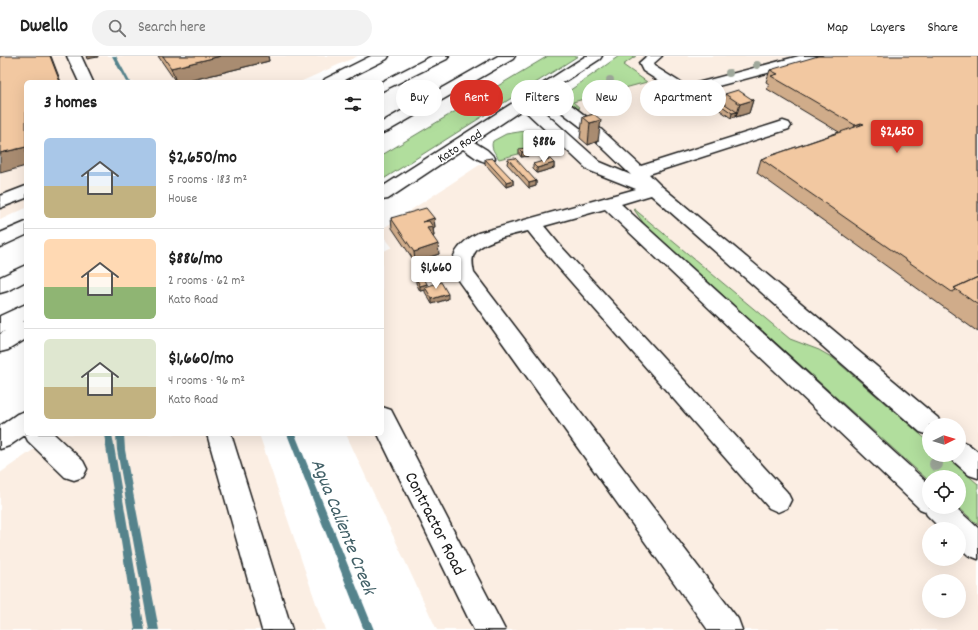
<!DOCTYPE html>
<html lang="en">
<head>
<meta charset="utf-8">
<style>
	body { margin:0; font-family:Dekko,sans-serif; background:#f2f2f2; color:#222; height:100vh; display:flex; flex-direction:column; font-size:15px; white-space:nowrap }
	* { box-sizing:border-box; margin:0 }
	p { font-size:13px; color:#767676 }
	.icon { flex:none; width:22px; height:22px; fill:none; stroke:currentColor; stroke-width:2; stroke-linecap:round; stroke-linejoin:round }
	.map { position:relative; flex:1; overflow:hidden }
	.sheet { position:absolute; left:24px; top:24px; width:360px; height:356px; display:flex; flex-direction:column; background:#fff; border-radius:6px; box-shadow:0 4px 16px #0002 }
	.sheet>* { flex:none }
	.top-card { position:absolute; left:396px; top:24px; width:380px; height:36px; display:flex; gap:8px }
	.needle { width:26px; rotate:85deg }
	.tools { position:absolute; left:922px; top:362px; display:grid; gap:8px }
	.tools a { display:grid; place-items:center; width:44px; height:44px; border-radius:50%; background:#fff; box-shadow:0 4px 16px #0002; font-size:20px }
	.price { position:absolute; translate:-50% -34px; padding:0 9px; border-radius:4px; background:#fff; color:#222; font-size:13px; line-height:26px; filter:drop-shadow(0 1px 2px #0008) }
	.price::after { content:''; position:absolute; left:50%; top:24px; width:12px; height:9px; margin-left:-6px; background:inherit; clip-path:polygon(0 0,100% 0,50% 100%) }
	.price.current { background:#d93025; color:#fff }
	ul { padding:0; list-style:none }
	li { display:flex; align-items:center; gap:12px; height:100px; padding:0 20px }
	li+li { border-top:1px solid #e0e0e0 }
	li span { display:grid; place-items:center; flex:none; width:112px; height:80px; border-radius:6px; color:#555 }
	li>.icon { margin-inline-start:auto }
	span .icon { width:48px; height:48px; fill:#fffc; stroke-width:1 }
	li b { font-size:17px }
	h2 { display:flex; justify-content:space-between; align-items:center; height:48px; padding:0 20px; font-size:17px }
	.tag { padding:0 14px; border-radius:18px; background:#fff; box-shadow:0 4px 16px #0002; font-size:14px; line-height:36px }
	.tag.current { background:#d93025; color:#fff }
	header { display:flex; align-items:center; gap:24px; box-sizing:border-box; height:56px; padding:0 20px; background:#fff; border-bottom:1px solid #e0e0e0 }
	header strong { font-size:19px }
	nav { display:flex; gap:22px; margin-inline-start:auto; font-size:14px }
	.search { width:280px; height:36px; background:#f2f2f2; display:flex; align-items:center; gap:10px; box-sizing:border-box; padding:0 14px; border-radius:22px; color:#767676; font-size:15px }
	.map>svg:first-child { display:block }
	.built { fill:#fbeee3; fill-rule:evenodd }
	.green { fill:#b1de9d; stroke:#667d5c }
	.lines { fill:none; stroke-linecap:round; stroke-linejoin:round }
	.stream { fill:#54838c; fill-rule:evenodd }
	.minor-casing { stroke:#1c1c1c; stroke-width:3 }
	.highway-casing { stroke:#1c1c1c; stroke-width:3 }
	.minor { fill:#fff; fill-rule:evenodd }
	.highway { fill:#fff; fill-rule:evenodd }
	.tree { fill:#9fa89b }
	.wall { fill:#d0ac8a; stroke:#1c1c1c }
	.shaded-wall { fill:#a98c71; stroke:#1c1c1c }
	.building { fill:#f2c8a1; stroke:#1c1c1c }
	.labels { text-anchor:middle; stroke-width:3.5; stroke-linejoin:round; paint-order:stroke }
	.far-street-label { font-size:13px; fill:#1c1c1c; stroke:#fff }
	.near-street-label { font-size:18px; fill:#1c1c1c; stroke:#fff }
	.near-water-label { font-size:19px; font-style:italic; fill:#426067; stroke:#fff }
</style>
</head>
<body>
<header>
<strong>Dwello</strong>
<div class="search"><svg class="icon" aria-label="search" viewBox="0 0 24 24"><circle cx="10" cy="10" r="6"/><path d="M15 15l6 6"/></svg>Search here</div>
<nav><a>Map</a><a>Layers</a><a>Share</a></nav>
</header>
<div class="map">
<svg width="978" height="574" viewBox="0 0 978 574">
	<rect width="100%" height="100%" fill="#fff"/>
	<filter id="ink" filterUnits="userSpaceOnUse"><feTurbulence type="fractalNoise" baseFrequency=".025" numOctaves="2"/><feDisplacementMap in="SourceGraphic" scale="8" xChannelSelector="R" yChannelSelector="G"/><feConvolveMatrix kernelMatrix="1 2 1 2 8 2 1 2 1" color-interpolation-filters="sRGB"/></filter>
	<g filter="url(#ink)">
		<path class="built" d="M0,0H358L300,26H26V152L0,164Z
			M631,0H978V574H437L346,378H382V196L392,191L382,178V173L481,108L580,82L601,73L569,46ZM929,369H959V399H929ZM929,421H959V451H929ZM929,473H959V503H929ZM929,525H959V555H929Z
			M56,378H259L325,574H0V417Z"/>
		<path class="green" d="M548,0H578L382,124V99Z
			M619,0H636L623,9L647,26L573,46L580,52L576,53L565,45V39L569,35Z
			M525,75L547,79L557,88L499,103C495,97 490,92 493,85L506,78Z
			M633,152L790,283L819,294L833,302L929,386V399H944L978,428V469L958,451L959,421H929V425L644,168Z"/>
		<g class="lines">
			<path class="stream" d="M112,0H116L130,26H126Z
				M104,378H112L145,574H135Z
				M116,378H124L125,394L159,574H149L117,394Z
				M287,378H295L374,574H364Z"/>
			<defs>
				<path id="minor" d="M67,0H81L93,26H79Z
					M371,0H389L387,3L341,26H323L325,23Z
					M586,0H602L600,3L552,34L592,65L641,110L777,67L783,65L789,67L791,70L789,73L649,118L660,129L938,362L941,369H929V379L920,376L651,139L621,148L929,428V451H955L978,472V503L968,499L959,491V473H941L927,459L925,455L920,453L605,153L544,170L558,187L787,436L791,444L787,452L778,456L769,452L544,195L528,175C515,178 480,185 474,198C471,204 473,211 474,217L738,563L742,574H708L457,223C444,202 461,186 478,177L636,133L588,114L523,53L474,86L487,94L495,102L493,106C481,108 473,99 463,93L388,143L382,144V131ZM542,41L581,71L631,119L600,106L534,47Z
					M647,0H662L653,8L654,10L686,30L799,0H822L820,3L684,39L679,38L643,15L639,7Z
					M26,130V142L0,152V140Z
					M26,166V179L0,191V177Z
					M382,351L391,354L505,574H474L378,378H382Z
					M26,355V378H54L83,405L87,413L83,421L74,424L65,421L28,385L25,379L9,390L0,393V370L17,358Z
					M207,378H231L292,574H262Z
					M959,384L968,388L978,396V422L969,419L950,402L948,399H959Z"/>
				<path id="highway" d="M432,0H449L447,3L382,35V26H381Z
					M498,0H515L513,3L388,75L382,77V66Z
					M26,209V225L7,235L0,237V221Z
					M26,248V264L22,266L26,265V283L8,294L0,296V278L5,275L0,277V260Z"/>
			</defs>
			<use href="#minor" class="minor-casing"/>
			<use href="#highway" class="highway-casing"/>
			<use href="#minor" class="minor"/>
			<use href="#highway" class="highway"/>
		</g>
		<g class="tree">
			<circle cx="757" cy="9" r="4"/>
			<circle cx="729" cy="17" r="4"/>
			<circle cx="610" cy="24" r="4"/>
			<circle cx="936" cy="408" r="7"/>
		</g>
		<path class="wall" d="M158,0H268L269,5L184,26H176Z
			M978,0V276L757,117L761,103L839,76L767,33L769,28L766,26L770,14Z
			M725,38L753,44L749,57L736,61L735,60L731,62L714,50L715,45L723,47Z
			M594,58L598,85L588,89L580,82L583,61Z
			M519,93L528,100L521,101L519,98Z
			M485,103L513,124V129L506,131L485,108Z
			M508,103L536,125V130L529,132L507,108Z
			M554,107V112L537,117L533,113V108Z
			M391,162H434L435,172H433L434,180L433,181L439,198L415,206L392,172Z
			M416,222L427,228V230L448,243L432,248L425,236V234L420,235L416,227Z"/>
		<path class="shaded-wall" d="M50,0H51L61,26H60Z
			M86,0H98V1L87,3Z
			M221,0H268L269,5L184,26H176L171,12Z
			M753,44L749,57L736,61L740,48Z
			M737,56L735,61L731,62L732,57Z
			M601,64L598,85L588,89L590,67Z
			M861,67L855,80L849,82L855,69Z
			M26,91V110L0,117V97Z
			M529,95L528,100L521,101L522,96Z
			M554,107V112L537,117V112Z
			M513,124V129L506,131V126Z
			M536,125V130L529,132V127Z
			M434,162L435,172H433L434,180L428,182L422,166Z
			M438,188L439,198L415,206L414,196Z
			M427,228L428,233L425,231V234L420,235V230Z
			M448,238V243L432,248V243Z"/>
		<path class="building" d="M0,0H50L60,26H26V91L0,97Z
			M163,0H221L171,12Z
			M818,0H978V221L954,232L956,234L952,236L761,103L864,68L861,67L855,69L771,20L778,18L770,14Z
			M738,34L753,44L740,48L725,38Z
			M719,44L737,56L732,57L715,45Z
			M594,58L601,64L590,67L583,61Z
			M526,92L529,95L522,96L519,93Z
			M492,102L513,124L506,126L485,103Z
			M515,102L536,125L529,127L508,103Z
			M550,103L554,107L537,112L533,108Z
			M426,152L434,162L422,166L429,165L433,171L427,172L438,188L414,196L391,162Z
			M423,220L427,228L420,230L416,222Z
			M978,221V249L954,232Z
			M441,226L448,238L432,243L425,231Z"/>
	</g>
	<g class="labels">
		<g class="far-street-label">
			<text transform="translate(459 89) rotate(-33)" y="5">Kato Road</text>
		</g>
		<g class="near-street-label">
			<text transform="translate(436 467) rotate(63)" y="6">Contractor Road</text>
		</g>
		<g class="near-water-label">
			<text transform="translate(345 470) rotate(68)" y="7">Agua Caliente Creek</text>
		</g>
	</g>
</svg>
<div class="tools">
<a><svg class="needle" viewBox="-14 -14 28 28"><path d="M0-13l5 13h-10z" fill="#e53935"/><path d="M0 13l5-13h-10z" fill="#767676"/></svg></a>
<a><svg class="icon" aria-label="locate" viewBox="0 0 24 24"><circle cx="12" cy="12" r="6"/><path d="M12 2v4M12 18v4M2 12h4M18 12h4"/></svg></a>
<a>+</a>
<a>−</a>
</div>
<b class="price current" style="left:897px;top:98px">$2,650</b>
<b class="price" style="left:544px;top:108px">$886</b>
<b class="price" style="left:436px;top:234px">$1,660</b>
<div class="top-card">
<a class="tag">Buy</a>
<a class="tag current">Rent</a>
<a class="tag">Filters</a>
<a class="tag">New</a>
<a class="tag">Apartment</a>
</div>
<section class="sheet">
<h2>3 homes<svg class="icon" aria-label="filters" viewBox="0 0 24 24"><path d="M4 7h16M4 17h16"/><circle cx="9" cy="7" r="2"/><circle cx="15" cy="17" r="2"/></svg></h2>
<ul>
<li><span style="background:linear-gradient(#a9c7e8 60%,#c2b280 0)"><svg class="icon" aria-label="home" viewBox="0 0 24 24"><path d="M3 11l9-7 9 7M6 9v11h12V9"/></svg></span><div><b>$2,650/mo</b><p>5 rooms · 183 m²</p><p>House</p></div></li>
<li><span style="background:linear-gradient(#ffd9b3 60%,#8fb573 0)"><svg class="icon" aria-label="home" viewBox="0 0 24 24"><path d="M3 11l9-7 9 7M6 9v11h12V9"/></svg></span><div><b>$886/mo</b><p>2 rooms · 62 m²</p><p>Kato Road</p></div></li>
<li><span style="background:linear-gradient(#dfe7d0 60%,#c2b280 0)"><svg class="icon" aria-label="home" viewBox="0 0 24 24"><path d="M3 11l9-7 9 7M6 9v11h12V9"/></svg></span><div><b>$1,660/mo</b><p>4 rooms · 96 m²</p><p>Kato Road</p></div></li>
</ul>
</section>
</div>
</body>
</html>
